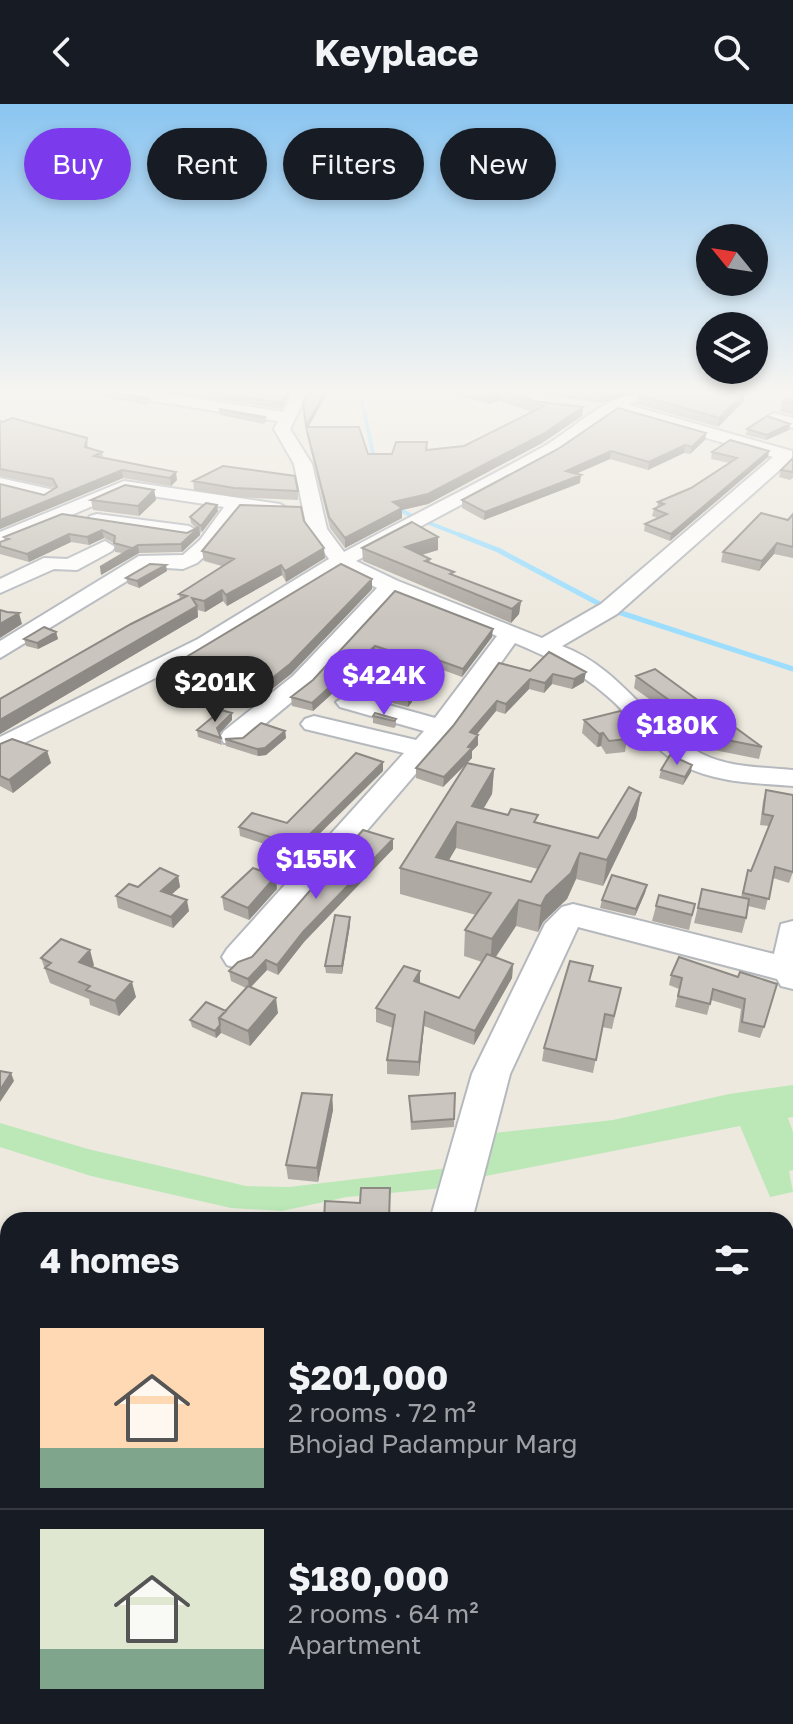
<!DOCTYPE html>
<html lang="en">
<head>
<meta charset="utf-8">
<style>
	body { margin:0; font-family:"Golos Text",sans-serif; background:#242831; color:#f1f3f6; height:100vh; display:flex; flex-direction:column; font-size:30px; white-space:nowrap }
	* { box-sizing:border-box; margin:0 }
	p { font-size:26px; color:#9ea1a6 }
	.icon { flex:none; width:44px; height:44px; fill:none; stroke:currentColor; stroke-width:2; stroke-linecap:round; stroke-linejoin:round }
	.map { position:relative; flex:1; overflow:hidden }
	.panel { position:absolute; left:0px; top:1108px; width:794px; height:512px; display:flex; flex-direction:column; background:#171b24; border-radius:24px 24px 0 0; box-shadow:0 4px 12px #0003 }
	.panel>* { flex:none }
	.banner { position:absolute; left:24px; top:24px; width:746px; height:72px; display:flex; gap:16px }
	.needle { width:52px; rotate:300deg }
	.tools { position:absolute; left:696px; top:120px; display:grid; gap:16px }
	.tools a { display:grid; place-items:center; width:72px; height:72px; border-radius:50%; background:#171b24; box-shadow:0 4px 12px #0003; font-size:40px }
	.price { position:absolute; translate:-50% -68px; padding:0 18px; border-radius:28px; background:#7c3aed; color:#fff; font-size:26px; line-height:52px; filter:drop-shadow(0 2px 4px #0008) }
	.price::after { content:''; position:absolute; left:50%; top:48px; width:24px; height:18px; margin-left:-12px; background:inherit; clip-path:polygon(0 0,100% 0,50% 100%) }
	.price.active { background:#222; color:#fff }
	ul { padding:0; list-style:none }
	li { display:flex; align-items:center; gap:24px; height:200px; padding:0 40px }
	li+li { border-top:2px solid #363941 }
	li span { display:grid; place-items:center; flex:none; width:224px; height:160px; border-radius:0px; color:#555 }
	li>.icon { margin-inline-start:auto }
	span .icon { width:96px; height:96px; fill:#fffc; stroke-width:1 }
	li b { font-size:34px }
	h2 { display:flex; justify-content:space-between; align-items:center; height:96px; padding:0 40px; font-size:34px }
	.chip { padding:0 28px; border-radius:36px; background:#171b24; box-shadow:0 4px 12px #0003; font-size:28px; line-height:72px }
	.chip.active { background:#7c3aed; color:#fff }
	header { display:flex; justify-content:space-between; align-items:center; height:104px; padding:0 40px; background:#171b24; font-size:36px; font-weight:700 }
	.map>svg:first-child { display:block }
	.green { fill:#bce8b8 }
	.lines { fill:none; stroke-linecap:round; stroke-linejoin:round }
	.stream-far1 { stroke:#9ddeff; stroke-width:4 }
	.stream { stroke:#9ddeff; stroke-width:5 }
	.minor-casing { stroke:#b5b9be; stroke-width:4 }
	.minor { fill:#fff; fill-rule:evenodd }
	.wall { fill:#aea9a3; fill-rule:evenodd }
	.shaded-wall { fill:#8d8a85 }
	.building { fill:#cac5be; stroke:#8d8a85; stroke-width:2; fill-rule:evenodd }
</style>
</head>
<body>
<header><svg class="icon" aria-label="back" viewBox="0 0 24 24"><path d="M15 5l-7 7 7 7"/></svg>Keyplace<svg class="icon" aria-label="search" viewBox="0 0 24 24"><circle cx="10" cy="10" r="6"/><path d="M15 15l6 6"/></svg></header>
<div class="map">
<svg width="793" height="1620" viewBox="0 0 793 1620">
	<rect width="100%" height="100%" fill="#ede9df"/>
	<path class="green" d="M793,981V1013L788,1014L793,1028V1066L789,1067L793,1088L770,1093L740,1022L471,1075L484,1030L613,1016L729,990Z
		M0,1019L88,1045L246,1082L289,1083L449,1064L444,1084L347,1093L282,1107L231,1104L91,1072L0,1043Z"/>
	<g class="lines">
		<path class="stream-far1" d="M360,287L375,359
			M395,403L410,411
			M424,417L465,433"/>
		<path class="stream" d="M460,431L498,446L609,505L793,565"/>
		<defs>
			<path id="minor" d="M115,287H150L283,308L295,287H309L290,325L312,360L327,425L344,448C409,413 476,380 541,344C577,324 609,285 654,287L629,301L792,347V355L617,510L562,542C623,565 648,622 702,650C730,664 763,663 793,666V682C757,679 717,679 684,662C650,645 634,614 606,591C579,567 548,553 515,539L450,630L251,861L239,865L227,861L222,853L227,845L404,649L305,625L301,620L305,615L314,612L416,636L424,627L340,603L336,598L349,590L435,614L497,532L394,491L311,582L242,639H224L220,633L224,627L293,572L377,484L341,466L214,545L0,651V633L198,535L329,455L307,425L294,360L274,325L278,317L123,292ZM616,308L773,353L601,500L542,534L398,477L356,457L556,350Z
				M775,309L793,314V324L769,317V311Z
				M0,374L54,386L56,390L47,396L0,384Z
				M124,377L280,400L290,406L280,412L242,406L214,444L197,459L183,465L150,463L0,554V537L139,452L183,451L200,436L224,403L126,388L0,441V428Z
				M97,410L189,422L199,428L189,434L90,420L87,416L90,412Z
				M105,437L115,443L112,447L77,466L54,465L0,489V475L44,454L67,455Z
				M573,800L774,850L781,820L793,817V885L781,882L777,875L578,823L510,970L472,1116H430L472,970L545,820L562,803Z
				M0,1152H8V1192H0Z
				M786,1375L793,1377V1429L786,1427Z
				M258,1612H316L313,1620H255Z"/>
		</defs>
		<use href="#minor" class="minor-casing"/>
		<use href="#minor" class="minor"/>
	</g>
	<path class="wall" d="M168,287H292L281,305Z
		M448,287H512L533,297L583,303L582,312L542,339L428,400L402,406V414L345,444L330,424L307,332L303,299L309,323L368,350H392L427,338V346L464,342L533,308L499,297L488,300L451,290Z
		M519,287H643L600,299Z
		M102,288L149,294V299L147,301L103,293Z
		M638,291L744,297L718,323L637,300Z
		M793,296V311L780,307L783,297Z
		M219,305L266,313V318L263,320L220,311Z
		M0,317L87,334L88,344L102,348L103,353L177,376L171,382L123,374L0,425V380L44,391L55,384L0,372Z
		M747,325L789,326L766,336L746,331Z
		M706,329L705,336L690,350L684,349L648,366L610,355L576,370L580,379L484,416L462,404V396L558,345Z
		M769,347L768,353L670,437L644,427L645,420L658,414L652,412L654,405L657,403L658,398L691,384L729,359L711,355L712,348Z
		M793,354V374L790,376L779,373L781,366Z
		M193,377L298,387V396L235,393L194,386Z
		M154,386L156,396L139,412L93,406L91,396Z
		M218,407L202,428L200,427V431L182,448L139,449L101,471L122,449L115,448L114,439L104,434L89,441L71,438L29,458L0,450V438L5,437L4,433L62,410L187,429L196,424L191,419L190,413Z
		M793,410V454L774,450L759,467L721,458L723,448L788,416Z
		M304,417L325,454L286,478L282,471L227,502L223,497L205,508L198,506V513L0,630V595L180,496L179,490L222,462L204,457L202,447Z
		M438,433V446L421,451L430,455V459L454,472L521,497L519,510L511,519L363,457L362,444Z
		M167,467L139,484L128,480L126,474Z
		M372,485L291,570L262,593L251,590L250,584L189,562L188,552Z
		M395,487L492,533L462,573L424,559L418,564L375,551L313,607L292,602L291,593L313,576Z
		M56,528L58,535L38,545L26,542L24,535Z
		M549,548L584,578L572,585L552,580L544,589L529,585L505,610L496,607L476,630L478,631V641L472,647V654L467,659L494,665L492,690L484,704L598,734L641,689L636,714L603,782L576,775L567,795L543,818L538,828L516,822L496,853L513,860L512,874L474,941L424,922L419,972L387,970V956L393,924L376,918V904L420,879L459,894L482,858L464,852L465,826L476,811L400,790V764L466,660L443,683L416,674V664L530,567ZM456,744L538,765L531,778L449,756Z
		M636,572L762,643L759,655L699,643L686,632L688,620L691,617L682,619L634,584Z
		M393,586L412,598L408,603L389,598V591Z
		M373,612L396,615V622L394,624L373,619Z
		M232,616L219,630L222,641L198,633L197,626Z
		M584,616L633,633L627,635L625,648L606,650L601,642L597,643L582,629Z
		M285,627L286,634L266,651L258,652L226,642L225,635L243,634Z
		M0,640L47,647L51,659L13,689L0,682Z
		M661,666L691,668L683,681L659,674Z
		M383,667L298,751L240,732L239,723L287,719Z
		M766,686L793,768L789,779L773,774L765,806L748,802L746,814L742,829L694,819L702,785L741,793L748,766L751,767L769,722L760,721L763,697Z
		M393,735V745L304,838L278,871L267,866L251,883L278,909L250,942L221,929L216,934L192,923L190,916L226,907L246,884L231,877L229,867L252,853Z
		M178,772L180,783L171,791L189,807L173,824L118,804L116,792L138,783Z
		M647,781L645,789L635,812L600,804L602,796Z
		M277,785L249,816L224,806L222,793Z
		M695,800L689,826L652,817L656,802Z
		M350,821L342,870L326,869L325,862Z
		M41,854L94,861L92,863L136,893L119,912L90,901L89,895L50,879Z
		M671,871L738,873L764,923L760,934L738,928L741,905L711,896L707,911L675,903L679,885L669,881Z
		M590,877L621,884L612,925L602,923L593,969L542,957L544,944Z
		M455,989L454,1023L411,1026L409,992Z
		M332,991L333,1006L318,1078L288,1075L286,1061Z
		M0,1257L4,1264L3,1266L8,1268V1322L0,1318Z
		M793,1273V1328L786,1327V1284Z
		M0,1471L8,1473V1522L0,1521Z
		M427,1612H439L438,1616Z
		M707,1612H767V1620H706Z"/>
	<path class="shaded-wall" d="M288,287H292L281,305V299Z
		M326,287H329L306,327V322Z
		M613,287H643L600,299L601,290Z
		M500,288L499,297L488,300V292Z
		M745,288L744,297L718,323L719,314Z
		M583,303L582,312L542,339L428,400L402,406V414L345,444V434L393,398Z
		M790,320L789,326L766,336L767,331Z
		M706,329L705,336L690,350L692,343Z
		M685,341L684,349L648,366L649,358Z
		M611,347L610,355L566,374V367Z
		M769,347L768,353L670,437L671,430Z
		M122,366L123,374L0,425V416Z
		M176,368L177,376L171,382L170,374Z
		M581,371L580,379L484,416L485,408Z
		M154,386L156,396L139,412L138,402Z
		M217,401L218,407L202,428L201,422Z
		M199,423L200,431L182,448L181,440Z
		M102,426L104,434L89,441L87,433Z
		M69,430L71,438L29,458L27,450Z
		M438,433V446L405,456V443Z
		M777,439L774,450L759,467L762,457Z
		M138,441L139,449L101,471L100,463Z
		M324,444L325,454L286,478L285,467Z
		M166,461L167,467L139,484L137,477Z
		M281,461L282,471L227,502L226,491Z
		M372,475V485L291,570L262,593L261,583Z
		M222,486L223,497L205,508L204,497Z
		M521,497L519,510L511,519L512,505Z
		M197,502L198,513L0,630V616Z
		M19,509L22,520L0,534V520Z
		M493,525L492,533L462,573L463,565Z
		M56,528L58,535L38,545L37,539Z
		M375,542V551L313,607L312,599Z
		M424,551V559L418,564V556Z
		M586,568L584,578L572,585L574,575Z
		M553,570L552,580L544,589L545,579Z
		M530,575L529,585L505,610L506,600Z
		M412,591V598L408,603V596Z
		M497,597L496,607L470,639V628Z
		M699,603L696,615L682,619L684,607Z
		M232,609V616L218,631L217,624Z
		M635,620L633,633L623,636L620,624Z
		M285,627L286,634L266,651L258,652L257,645Z
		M603,629L601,642L597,643L599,630Z
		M478,631V641L472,647V654L443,683L444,673Z
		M47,647L51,659L13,689L9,676Z
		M383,658V667L298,751V742Z
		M692,661L691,668L683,681L685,673Z
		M494,665L492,690L473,722L472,702Z
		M641,689L636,714L603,782L607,756Z
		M457,718L456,744L438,774L436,753Z
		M393,735V745L304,838L278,871L277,861L303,828Z
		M580,749L576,775L567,795L543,818L538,828L541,802L546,792Z
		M178,772L180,783L163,798L161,787Z
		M276,772L277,785L249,816L248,804Z
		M647,781L645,789L635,812L636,805Z
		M187,796L189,807L173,824L171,813Z
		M519,796L516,822L490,861L492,835Z
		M350,813V821L342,870V862Z
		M90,846L94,861L83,873L79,858Z
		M266,856L267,866L249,885L248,875Z
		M513,860L512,874L474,941L475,927Z
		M420,867V882L414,877Z
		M132,878L136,893L119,912L115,897Z
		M276,894L278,909L250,942L248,927Z
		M425,908L424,922L419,972V958Z
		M220,921L221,929L216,934L215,927Z
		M11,969L14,977L0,998V986Z
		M332,991L333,1006L318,1078L317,1064Z
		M8,1500V1519L3,1513Z"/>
	<path class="building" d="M106,287H117L122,290L149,294L146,295L102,288Z
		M202,287H288L281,299Z
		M309,287H326L306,322L303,299Z
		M470,287H512L533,297L583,303L543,330L428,390L393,398L402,404L345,434L329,413L306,323H359L368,350H392L396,338H427L426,346L464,342L544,302L500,288L488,292Z
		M578,287H613L601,290Z
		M646,287H740L745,288L719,314L638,291Z
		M786,295L793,296V300L783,297Z
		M618,304L706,329L692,343L685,341L649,358L611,347L566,367L581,371L485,408L462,396L558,345Z
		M219,305L266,313L262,314Z
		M767,312L790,320L767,331L747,325Z
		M12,314L87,334L85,343L102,348L94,352L176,368L170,374L122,366L0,416V380L44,391L57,383L53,375L0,365V317L3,318Z
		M730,336L769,347L671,430L645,420L667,410L654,405L664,400L658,398L691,384L737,354L712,348Z
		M793,354V368L781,366Z
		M223,362L295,372L298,387L234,384L193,377Z
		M125,381L154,386L138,402L91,396Z
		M206,399L217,401L201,422L190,413Z
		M240,401L301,403L304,417L324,444L285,467L281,461L226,491L222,486L204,497L192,494L197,502L0,616V595L131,520L187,492L179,490L234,455L202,447Z
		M761,409L788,416L793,410V443L777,439L762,457L723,448Z
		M62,410L187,429L199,423L181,440L138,441L100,463L132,444L114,439L115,432L102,426L87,433L69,430L27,450L0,442V438L9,435L4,433Z
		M412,418L438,433L405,443L430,455L425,457L454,468L450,470L521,497L512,505L362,444Z
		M150,460L166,461L137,477L126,474Z
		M341,460L372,475L290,560L261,583L250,580L255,576L188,552Z
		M395,487L493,525L463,565L424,551L418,556L375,542L312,599L291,593L313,576Z
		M0,506L7,508L19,509L0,520Z
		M44,523L56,528L37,539L24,535Z
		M549,548L586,568L574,575L553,570L545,579L530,575L506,600L497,597L470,628L478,631L468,643L472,644L444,673L416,664L453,622L499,559L530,567Z
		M655,565L762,643L702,631L688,620L699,603L684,607L636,572Z
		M393,586L412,591L408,596L389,591Z
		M221,606L232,609L217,624L221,634L197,626Z
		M620,607L635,620L620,624L627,635L609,637L603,629L599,630L584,616Z
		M375,609L396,615L394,617L373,612Z
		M261,619L285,627L265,644L257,645L225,635L243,634Z
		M12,635L47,647L9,676L0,672V640Z
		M356,649L383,658L298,742L239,723L252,709L287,719Z
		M670,651L692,661L685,673L661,666Z
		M467,659L494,665L472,702L508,711L511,705L538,711L534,718L598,734L629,683L641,689L607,756L580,749L571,769L546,792L541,802L519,796L492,835L465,826L491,789L400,764ZM457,718L550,742L531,778L436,753Z
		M766,686L793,691V768L775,763L769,795L743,789L748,766L751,767L773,712L763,710Z
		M363,726L393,735L303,828L277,861L266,856L248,875L229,867L238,858L252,853Z
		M160,764L178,772L161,787L187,796L171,813L116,792L129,780L138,783Z
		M253,764L276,772L248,804L222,793Z
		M612,771L647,781L636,805L602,796Z
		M702,785L749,795L746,814L698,804Z
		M659,791L695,800L692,811L656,802Z
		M335,811L350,813L342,862H325Z
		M61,835L90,846L79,858L132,878L115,897L86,886L90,882L45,864L51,859L41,854Z
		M487,850L513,860L475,927L425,908L419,958L387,956L395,911L376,904L404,862L420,867L414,877L459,894Z
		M679,853L738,873L740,868L777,880L764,923L742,918L745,895L713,885L710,900L678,892L682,874L671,871Z
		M570,857L593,862L589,877L621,884L614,912L605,910L596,956L544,944Z
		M248,882L276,894L248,927L219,914Z
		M206,898L226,907L219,914L220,921L215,927L190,916Z
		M0,967L11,969L0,986Z
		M302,989L332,991L317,1064L286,1061Z
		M455,989L454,1015L412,1018L409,992Z
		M361,1084H390L389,1116H367L354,1113L353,1116H324L325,1097L360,1099Z
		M394,1113L409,1116H394Z
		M0,1265L8,1268V1317L0,1314Z
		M793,1273V1308H792Z
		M0,1471L8,1473V1500L3,1513H0Z
		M129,1612H252L251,1618L260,1619L140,1620L128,1615Z
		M324,1612H364L362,1620H323Z
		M716,1612H767V1620H716Z"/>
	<linearGradient id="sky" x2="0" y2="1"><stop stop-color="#8ac5f1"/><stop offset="0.56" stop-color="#f7f5f1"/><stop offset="1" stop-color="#f7f5f1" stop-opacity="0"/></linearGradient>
	<rect width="793" height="514" fill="url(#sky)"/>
</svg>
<div class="tools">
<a><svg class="needle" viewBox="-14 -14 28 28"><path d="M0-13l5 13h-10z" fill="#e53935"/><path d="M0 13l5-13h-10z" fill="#9ea1a6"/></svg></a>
<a><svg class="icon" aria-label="layers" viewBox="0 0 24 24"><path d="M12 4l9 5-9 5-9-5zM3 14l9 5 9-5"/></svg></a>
</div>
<b class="price" style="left:384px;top:613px">$424K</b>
<b class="price active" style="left:215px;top:620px">$201K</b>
<b class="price" style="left:677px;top:663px">$180K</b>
<b class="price" style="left:316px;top:797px">$155K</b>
<div class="banner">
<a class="chip active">Buy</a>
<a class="chip">Rent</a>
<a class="chip">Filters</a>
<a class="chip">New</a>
</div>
<section class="panel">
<h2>4 homes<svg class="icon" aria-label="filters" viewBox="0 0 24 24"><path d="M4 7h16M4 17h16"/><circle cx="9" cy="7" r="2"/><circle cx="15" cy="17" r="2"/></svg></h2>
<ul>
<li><span style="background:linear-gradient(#ffd9b3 75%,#7fa58c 0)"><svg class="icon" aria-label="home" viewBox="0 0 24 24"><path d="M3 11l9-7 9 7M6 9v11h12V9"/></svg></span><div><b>$201,000</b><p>2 rooms · 72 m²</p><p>Bhojad Padampur Marg</p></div></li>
<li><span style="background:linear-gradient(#dfe7d0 75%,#7fa58c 0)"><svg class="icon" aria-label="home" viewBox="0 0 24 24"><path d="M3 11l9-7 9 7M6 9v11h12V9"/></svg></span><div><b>$180,000</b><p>2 rooms · 64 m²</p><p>Apartment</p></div></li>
</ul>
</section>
</div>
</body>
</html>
